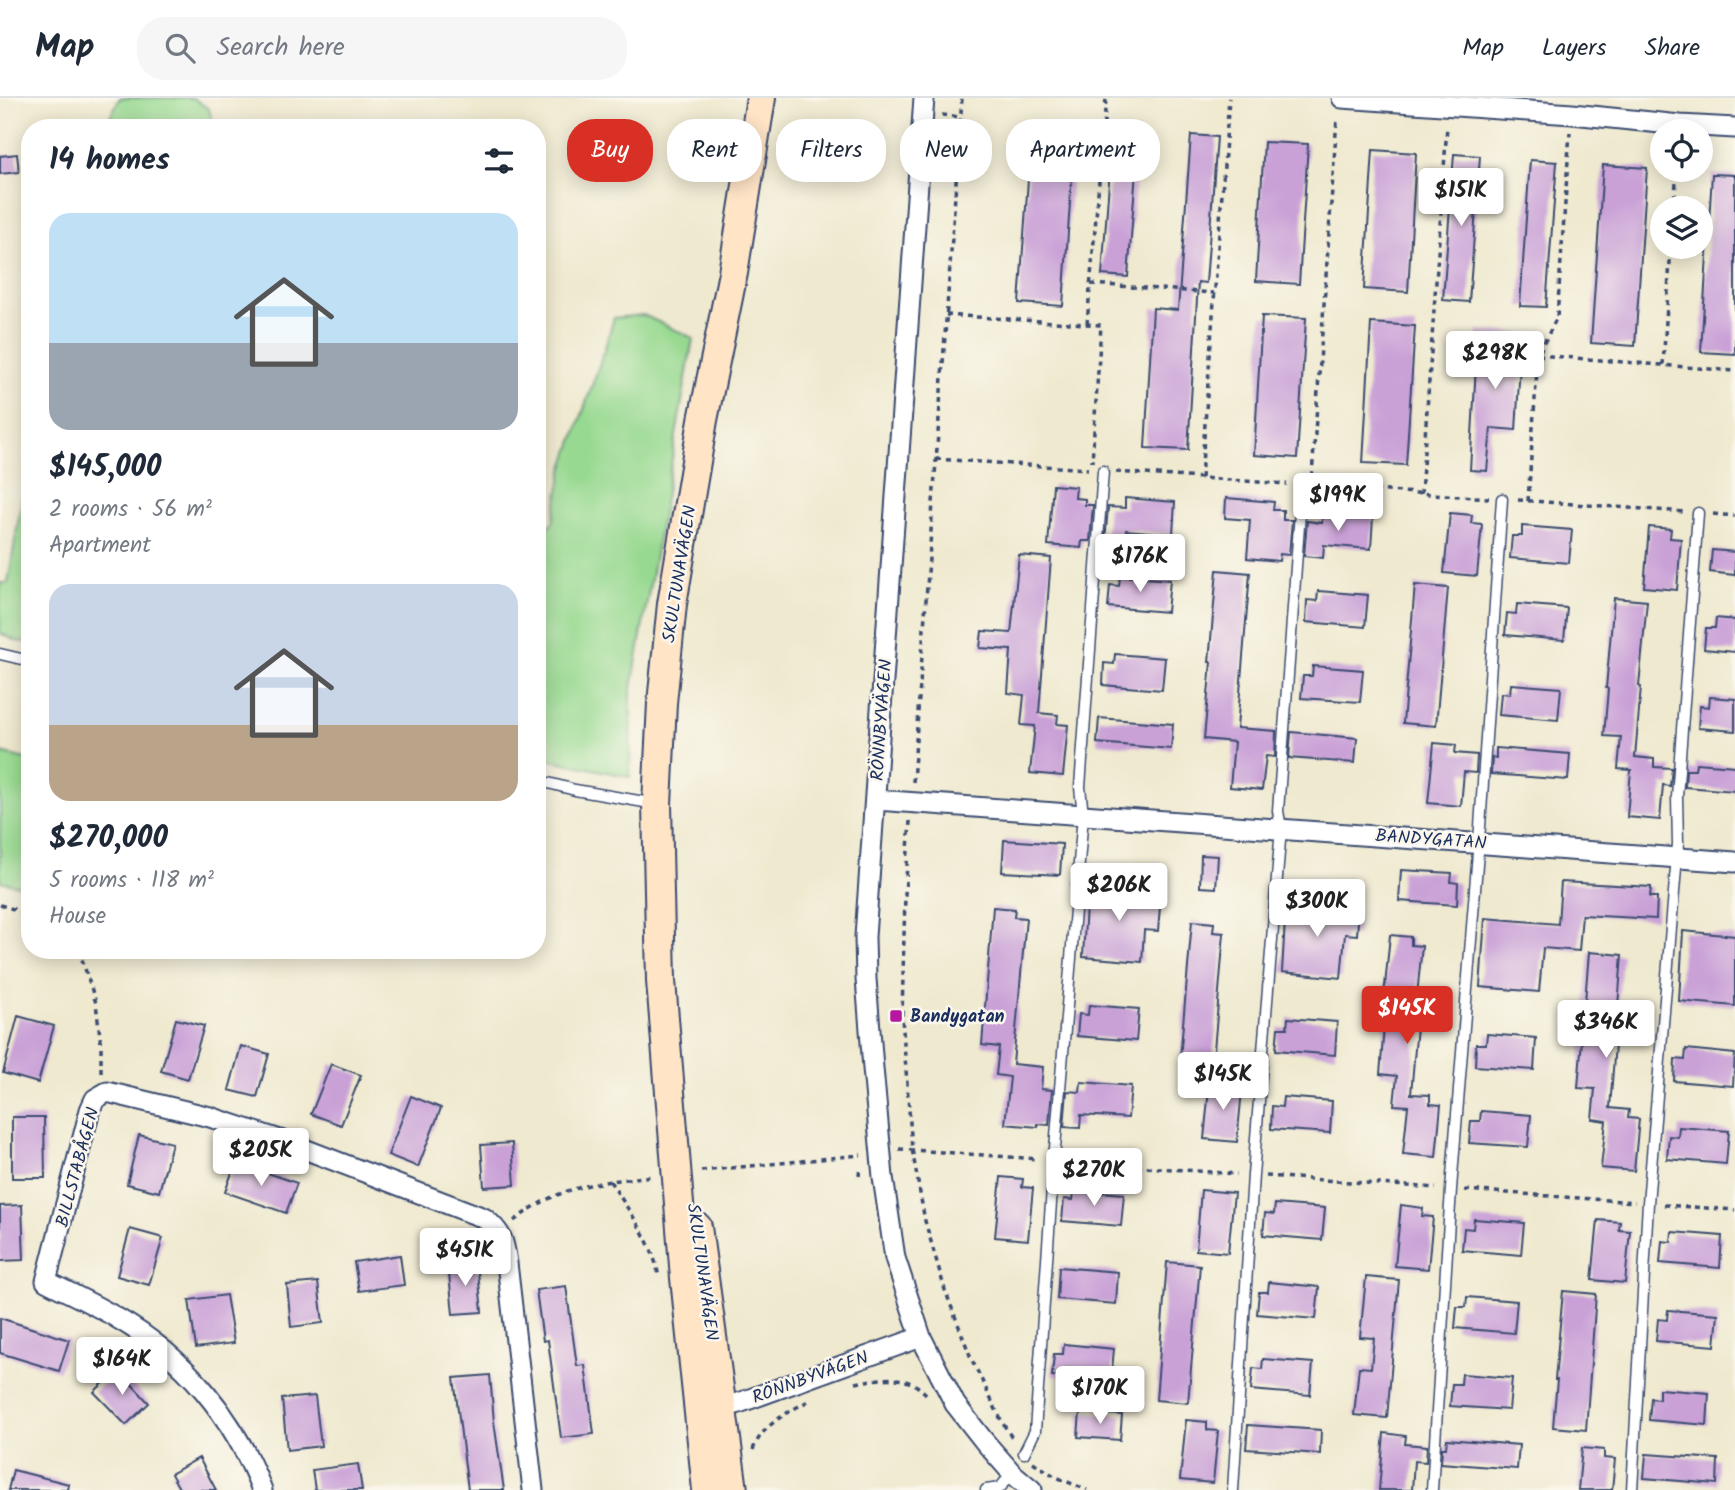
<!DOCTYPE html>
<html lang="en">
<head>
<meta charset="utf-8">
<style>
	body { margin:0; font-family:Kalam,sans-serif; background:#f6f6f7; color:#1f2937; height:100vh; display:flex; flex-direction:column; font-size:26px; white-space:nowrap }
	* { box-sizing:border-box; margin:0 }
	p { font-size:23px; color:#747a83 }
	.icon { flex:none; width:38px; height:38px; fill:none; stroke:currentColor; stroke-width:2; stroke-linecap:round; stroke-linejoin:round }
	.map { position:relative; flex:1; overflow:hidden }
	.drawer { position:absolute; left:21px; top:21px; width:525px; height:840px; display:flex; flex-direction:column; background:#fff; border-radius:28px; box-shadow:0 4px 18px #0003 }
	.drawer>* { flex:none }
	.top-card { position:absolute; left:567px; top:21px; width:665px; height:63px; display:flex; gap:14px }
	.buttons { position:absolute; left:1650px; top:21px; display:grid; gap:14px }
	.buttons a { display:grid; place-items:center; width:63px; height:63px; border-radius:50%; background:#fff; box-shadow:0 4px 18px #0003; font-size:35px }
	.price { position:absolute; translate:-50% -60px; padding:0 16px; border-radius:7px; background:#fff; color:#222; font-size:23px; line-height:46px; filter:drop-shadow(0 2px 4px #0008) }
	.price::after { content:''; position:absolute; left:50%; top:42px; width:21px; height:16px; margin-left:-10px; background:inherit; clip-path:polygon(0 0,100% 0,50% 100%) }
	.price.current { background:#d93025; color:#fff }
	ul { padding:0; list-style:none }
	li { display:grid; align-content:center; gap:14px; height:371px; padding:0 28px }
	li span { display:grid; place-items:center; height:217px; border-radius:21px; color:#555 }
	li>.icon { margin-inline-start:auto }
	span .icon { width:126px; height:126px; fill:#fffc; stroke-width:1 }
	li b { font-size:30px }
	h2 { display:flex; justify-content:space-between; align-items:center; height:84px; padding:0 28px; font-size:30px }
	.tag { padding:0 24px; border-radius:28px; background:#fff; box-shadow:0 4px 18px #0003; font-size:24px; line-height:63px }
	.tag.current { background:#d93025; color:#fff }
	header { display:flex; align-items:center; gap:42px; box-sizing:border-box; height:98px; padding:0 35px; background:#fff; border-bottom:2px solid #e0e1e3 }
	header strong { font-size:33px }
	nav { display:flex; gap:38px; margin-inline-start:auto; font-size:24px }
	.search { width:490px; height:63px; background:#f6f6f7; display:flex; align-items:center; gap:18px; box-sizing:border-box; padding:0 24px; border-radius:28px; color:#747a83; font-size:26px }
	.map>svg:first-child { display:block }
	.green { fill:#97d990; stroke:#598477; stroke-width:2 }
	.building { fill:#c9a1d7 }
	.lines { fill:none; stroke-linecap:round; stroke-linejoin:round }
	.lane-casing { stroke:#3b4b6f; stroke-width:13 }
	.street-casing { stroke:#3b4b6f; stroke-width:23 }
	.secondary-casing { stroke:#3b4b6f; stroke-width:32 }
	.path { stroke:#3b4b6f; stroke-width:3.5; stroke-dasharray:5 5; stroke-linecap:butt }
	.lane { stroke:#fff; stroke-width:10 }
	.street { stroke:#fff; stroke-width:19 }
	.secondary { stroke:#ffe4c6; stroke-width:28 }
	.poi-dot { fill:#b5179e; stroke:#fbf7ec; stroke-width:2.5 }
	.labels { text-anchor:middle; stroke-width:5; stroke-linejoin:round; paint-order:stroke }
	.street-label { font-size:18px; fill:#1b2f5e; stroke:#fbf7ec }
	.poi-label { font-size:18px; font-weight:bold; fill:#1b2f5e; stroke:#fbf7ec; text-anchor:start }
</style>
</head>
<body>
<header>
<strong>Map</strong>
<div class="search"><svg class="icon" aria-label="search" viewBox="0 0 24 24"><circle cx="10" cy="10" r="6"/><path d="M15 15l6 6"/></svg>Search here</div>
<nav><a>Map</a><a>Layers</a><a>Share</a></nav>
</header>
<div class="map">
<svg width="1735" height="1392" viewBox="0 0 1735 1392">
	<rect width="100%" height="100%" fill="#fbf7ec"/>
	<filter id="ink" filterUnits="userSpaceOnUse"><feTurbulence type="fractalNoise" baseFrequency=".0143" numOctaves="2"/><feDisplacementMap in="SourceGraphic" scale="14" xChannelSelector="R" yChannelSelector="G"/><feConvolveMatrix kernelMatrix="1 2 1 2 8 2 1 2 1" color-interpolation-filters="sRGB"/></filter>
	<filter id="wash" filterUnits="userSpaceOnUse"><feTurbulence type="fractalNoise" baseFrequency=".00686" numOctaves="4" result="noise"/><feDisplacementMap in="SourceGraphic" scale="28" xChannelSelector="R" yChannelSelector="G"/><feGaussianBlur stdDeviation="1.57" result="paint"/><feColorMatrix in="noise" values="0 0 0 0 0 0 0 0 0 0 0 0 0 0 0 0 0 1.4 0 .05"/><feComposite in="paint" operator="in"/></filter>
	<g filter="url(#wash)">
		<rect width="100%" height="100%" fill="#efe9cf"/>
		<path class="green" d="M121,0H193L209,11L214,30H105L119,1Z
			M643,217L693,240L631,595L630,679L537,659V443L553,424L563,372L604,253L614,220Z
			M30,352V545L16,543L0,535V485H8Z
			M1,655L30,662V790L0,783V661Z"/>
		<g id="blocks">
			<path class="building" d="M1032,27L1075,30L1063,208L1019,205Z
				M1113,31L1139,33L1128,179L1102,177Z
				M1191,37L1217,39L1206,185L1198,184L1188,352L1145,350L1153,210L1178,212Z
				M1264,44L1308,46L1299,186L1256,183Z
				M1373,52L1416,55L1408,194L1364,191Z
				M17,56L19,74L0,76V58Z
				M1454,56L1480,58L1469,204L1443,202Z
				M1530,62L1557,64L1546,209L1520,208Z
				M1603,67L1647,70L1635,248L1591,245Z
				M1712,76L1735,77V256L1701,254Z
				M1262,218L1306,220L1297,360L1254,357Z
				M1371,225L1415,228L1406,367L1363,365Z
				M1478,233L1522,235L1516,332L1491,330L1487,373L1470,372Z
				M1053,387L1076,389L1075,400L1085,401V407H1093L1090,443H1082L1081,450L1048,447Z
				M1125,400L1175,404L1173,436L1126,432L1125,445L1105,444L1108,409L1125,410Z
				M1226,400L1274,404L1273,412H1283V422H1292L1289,457L1280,456L1279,463L1247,460L1250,422L1225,420Z
				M1323,415L1373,419L1371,451L1324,447L1323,460L1304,458L1307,423L1322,425Z
				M1450,415L1472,417L1471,425L1482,426L1477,478L1444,475Z
				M1522,428L1572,432L1569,465L1510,460L1512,438H1522Z
				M1649,429L1671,431L1670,440L1681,441L1677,492L1644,489Z
				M1712,452L1735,454V477L1710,474Z
				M1019,457L1051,460L1039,615L1058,617L1057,626L1068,627L1063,678L1030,675L1035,628L1021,627L1024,597L1008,595L1011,552L980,550L982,533L1011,535Z
				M1217,472L1250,475L1237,630L1276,633L1275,659L1266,658L1262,692L1230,689L1234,644L1204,641L1211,564H1209Z
				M1120,478L1170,482L1167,514L1108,509L1110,487L1119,488Z
				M1415,487L1448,490L1436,628L1403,625Z
				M1318,493L1368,497L1365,529L1306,524L1307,502L1317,503Z
				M1614,500L1647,503L1639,588L1641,589L1635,659L1654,661V669L1672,670L1670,688L1663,687L1660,722L1627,719L1631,672L1618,671L1621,639L1604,638L1608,591L1606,590Z
				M1517,506L1567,510L1564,542L1505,537L1507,515L1516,516Z
				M1716,520L1735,522V554L1704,551L1706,530H1715Z
				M1115,556L1165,560L1162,592L1103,587L1104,565L1114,566Z
				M1313,568L1363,572L1360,604L1301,600L1303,578H1312Z
				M1511,586L1561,590L1558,622L1499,617L1501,595L1510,596Z
				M1710,599L1735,601V633L1698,630L1700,608L1709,609Z
				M1099,620L1173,626L1171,651L1097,645Z
				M1291,634L1357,640L1355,665L1289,660Z
				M1434,645L1456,647L1455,655L1477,657L1476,675L1464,674L1461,708L1428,705Z
				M1496,650L1570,656L1568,682L1491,676L1492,659L1496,660Z
				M1696,665L1735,668V693L1685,689L1686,672H1695Z
				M1004,742L1062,746L1060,777L1002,774Z
				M1201,757L1218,758L1216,790L1200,789Z
				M1401,772L1452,775L1451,784L1458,785L1457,807L1399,803Z
				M1561,784L1651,789L1650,799H1657L1656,821L1582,817L1579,853L1543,850L1539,894L1480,889L1485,820L1558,826Z
				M1087,790L1161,796L1158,833L1144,832L1142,864L1083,859Z
				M1286,805L1359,811L1357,837L1345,836L1341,880L1282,874Z
				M993,809L1015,811L1014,819L1026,820L1013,966L1043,969L1041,991L1052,992L1049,1027L1038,1026V1029L1005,1026L1010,979L996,977L999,949L982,947Z
				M1192,823L1214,825L1213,834L1224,835L1213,964L1180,961Z
				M1683,833L1735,838V908L1679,903Z
				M1390,837L1411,839V847L1422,848L1414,927L1417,928L1411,996L1430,997V1006L1441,1007L1436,1059L1403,1056L1408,1008L1394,1007L1397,978L1380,976L1384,929H1381Z
				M1589,854L1622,857L1610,1010L1629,1012L1628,1020L1639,1021L1634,1073L1601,1070L1606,1023L1592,1021L1595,991L1578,990Z
				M1089,907L1139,911L1136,943L1077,938L1079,916L1088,917Z
				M18,918L54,928L38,985L3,975Z
				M1288,920L1337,924L1335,957L1276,952L1278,930H1287Z
				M176,921L204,928L188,981L161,973Z
				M1487,936L1536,940L1534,972L1475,968L1476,946H1486Z
				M241,948L269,956L257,999L229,992Z
				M1686,951L1735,956L1733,988L1674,983L1675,961L1685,962Z
				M331,966L361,977L341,1027L311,1016Z
				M1210,981L1232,983L1231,991L1242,992L1237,1044L1204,1041Z
				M1081,984L1131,988L1128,1020L1081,1017L1080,1030L1064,1029L1067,993L1080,994Z
				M411,998L441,1010L418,1069L388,1057Z
				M1283,999L1332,1003L1330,1035L1271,1031L1272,1008L1282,1009Z
				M1481,1013L1531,1017L1528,1049L1469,1045L1471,1023H1480Z
				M12,1019H44L45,1080H12Z
				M1679,1029L1729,1033L1726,1066L1667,1061L1669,1038L1678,1039Z
				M139,1037L172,1045L159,1094L127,1086Z
				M512,1045L515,1087L484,1089L481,1047Z
				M236,1064L297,1085L286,1115L225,1094Z
				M1001,1079L1023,1081L1022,1089L1033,1090L1028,1142L995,1139Z
				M1074,1092L1124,1096L1121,1128L1062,1123L1064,1101L1073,1102Z
				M1201,1092L1234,1095L1228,1155L1196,1152Z
				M1275,1106L1325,1110L1322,1142L1263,1137L1265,1115L1274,1116Z
				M22,1107L24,1162L0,1163V1108Z
				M1401,1107L1423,1110L1422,1118L1433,1119L1428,1171L1395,1168Z
				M1474,1121L1524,1125L1521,1157L1462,1152L1464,1130L1473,1131Z
				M1598,1122L1620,1124L1619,1132L1630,1133L1625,1185L1592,1182Z
				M130,1131L163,1140L149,1187L117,1178Z
				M1672,1134L1722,1138L1720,1170L1660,1165L1662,1143L1671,1144Z
				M400,1157L404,1187L359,1193L354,1164Z
				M477,1164L482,1214L453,1216L448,1166Z
				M1167,1164L1200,1167L1188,1305L1156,1302Z
				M1059,1169L1118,1174L1116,1206L1057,1201Z
				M1366,1179L1399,1182L1387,1320L1354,1317L1359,1269L1371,1270L1374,1240L1360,1239Z
				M318,1184L323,1225L291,1229L287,1187Z
				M1269,1184L1319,1189L1316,1221L1257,1216L1259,1194H1268Z
				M566,1188L577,1268L585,1267L594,1336L561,1340L548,1242L543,1243L536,1192Z
				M1563,1193L1596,1196L1586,1332L1553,1329L1557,1282H1555Z
				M226,1197L234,1245L196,1250L189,1202Z
				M1467,1199L1517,1203L1514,1235L1455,1230L1457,1209H1466Z
				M1668,1212L1718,1216L1715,1248L1656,1243L1658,1221L1667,1222Z
				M0,1220L69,1242L59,1273L0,1255Z
				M1064,1246L1114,1251L1111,1283L1052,1278L1054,1256H1063Z
				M1263,1261L1313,1265L1310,1297L1251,1292L1253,1270L1262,1271Z
				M118,1271L149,1305L126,1327L94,1294Z
				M1462,1276L1512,1280L1509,1312L1450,1308L1452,1286H1461Z
				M490,1277L494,1324L504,1392H468L454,1280Z
				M1659,1291L1709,1295L1707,1327L1649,1322L1651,1300L1659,1301Z
				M315,1298L321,1348L287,1352L282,1301Z
				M1080,1314L1122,1317L1120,1342L1078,1339Z
				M1186,1322L1207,1324V1332L1218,1333L1213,1385L1180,1382Z
				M1248,1327L1321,1332L1320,1356L1246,1351Z
				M1384,1335L1406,1338L1405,1346L1427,1348L1426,1364L1414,1363L1412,1392H1379Z
				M1447,1341L1519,1347L1517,1371L1441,1365L1442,1350H1446Z
				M1582,1350L1604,1352V1360L1615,1361L1612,1392H1578Z
				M1646,1356L1718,1361L1717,1386L1644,1380Z
				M199,1360L216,1392H180L171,1376Z
				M358,1366L362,1392H315L312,1372Z
				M13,1372L69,1386L68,1392H8Z"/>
		</g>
	</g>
	<g filter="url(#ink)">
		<use href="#blocks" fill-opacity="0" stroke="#3b4b6f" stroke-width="2"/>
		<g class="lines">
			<defs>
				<path id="lane" d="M0,556L30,563
					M537,682L575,692L656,706
					M1024,1355L1035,1333L1054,1062L1083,717L1080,689L1103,373
					M986,1392L1000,1390L1012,1375
					M1233,1392L1253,1077L1281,730L1278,713L1302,387
					M1432,1392L1451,1091L1480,729L1502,401
					M1632,1392L1648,1105L1678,746L1677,699L1698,415"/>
				<path id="street" d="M924,0L865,839L866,881L873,970L883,1079L895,1160L921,1239L955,1306L984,1343L1012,1375L1032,1392
					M1342,0L1572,16L1680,27L1735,30
					M876,702L1735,764
					M711,1314L736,1306L921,1239
					M262,1392C234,1319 185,1259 117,1220C94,1206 69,1195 46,1183L90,1012L95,1001L107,994L210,1019L286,1044L484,1120C502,1134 504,1143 507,1165L533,1392"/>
				<path id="secondary" d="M697,1129L733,1392
					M707,1392L685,1180L661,883L657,706L662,605L672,506L703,322L733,175L761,0"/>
			</defs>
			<use href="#lane" class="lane-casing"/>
			<use href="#street" class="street-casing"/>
			<use href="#secondary" class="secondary-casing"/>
			<path class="path" d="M942,17L960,19
				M1674,110L1677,72
				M1091,186L1214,195
				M946,217L1101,227L1092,364
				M1087,226L1106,0
				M1538,257L1735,273
				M1663,267L1671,149
				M936,361L1088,371
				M1116,374L1287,386
				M1312,378L1337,20
				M1201,380L1229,0
				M1315,388L1489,400
				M1421,396L1447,28
				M1518,402L1685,414
				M1528,403L1538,257L1557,219L1570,34
				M1713,416L1735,418
				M913,684L962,0
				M910,723L905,796L902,919L912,1051L925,1123L945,1192L971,1260L1002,1324L1014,1343
				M0,807L30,816
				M79,852L96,905L101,947V976
				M899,1051L1038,1061
				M1067,1063L1237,1076
				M701,1073L861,1057
				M859,1078L860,1069
				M1266,1078L1436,1090
				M610,1083C629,1114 653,1142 659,1180
				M1465,1092L1635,1104
				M1664,1107L1735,1112
				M514,1123C559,1087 599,1084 654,1078
				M856,1285C881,1280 907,1275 926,1296
				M753,1352C762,1326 790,1313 812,1301
				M1033,1364L1056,1379L1087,1392"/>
			<use href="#lane" class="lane"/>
			<use href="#street" class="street"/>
			<use href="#secondary" class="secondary"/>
		</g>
	</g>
	<rect class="poi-dot" x="889" y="911" width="14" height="14" rx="3.5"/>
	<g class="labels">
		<g class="street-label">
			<text transform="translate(679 476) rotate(-81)" y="6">SKULTUNAVÄGEN</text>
			<text transform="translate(881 622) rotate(-86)" y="6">RÖNNBYVÄGEN</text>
			<text transform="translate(1431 741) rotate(4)" y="6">BANDYGATAN</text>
			<text transform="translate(77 1069) rotate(-75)" y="6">BILLSTABÅGEN</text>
			<text transform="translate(703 1174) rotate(82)" y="6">SKULTUNAVÄGEN</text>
			<text transform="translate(810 1279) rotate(-20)" y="6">RÖNNBYVÄGEN</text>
		</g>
		<g class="poi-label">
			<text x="910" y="924">Bandygatan</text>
		</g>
	</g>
</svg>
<div class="buttons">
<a><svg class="icon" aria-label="locate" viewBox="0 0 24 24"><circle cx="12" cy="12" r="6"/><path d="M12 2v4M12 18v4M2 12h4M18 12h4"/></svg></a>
<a><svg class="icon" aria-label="layers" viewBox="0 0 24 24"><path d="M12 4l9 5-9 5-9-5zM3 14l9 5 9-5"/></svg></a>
</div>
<b class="price" style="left:1461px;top:130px">$151K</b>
<b class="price" style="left:1495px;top:293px">$298K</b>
<b class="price" style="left:1338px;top:435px">$199K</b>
<b class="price" style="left:1140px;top:496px">$176K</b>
<b class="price" style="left:1119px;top:825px">$206K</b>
<b class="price" style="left:1317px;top:841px">$300K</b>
<b class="price current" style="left:1407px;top:948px">$145K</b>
<b class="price" style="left:1606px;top:962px">$346K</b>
<b class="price" style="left:1223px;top:1014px">$145K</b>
<b class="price" style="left:261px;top:1090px">$205K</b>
<b class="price" style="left:1094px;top:1110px">$270K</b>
<b class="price" style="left:465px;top:1190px">$451K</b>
<b class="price" style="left:122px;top:1299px">$164K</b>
<b class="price" style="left:1100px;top:1328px">$170K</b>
<div class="top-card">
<a class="tag current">Buy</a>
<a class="tag">Rent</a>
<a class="tag">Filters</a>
<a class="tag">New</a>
<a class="tag">Apartment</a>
</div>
<section class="drawer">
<h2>14 homes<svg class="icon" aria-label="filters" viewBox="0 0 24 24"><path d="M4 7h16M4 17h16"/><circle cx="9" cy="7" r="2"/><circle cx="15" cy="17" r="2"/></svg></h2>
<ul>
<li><span style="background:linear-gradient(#bfe0f5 60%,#9aa5b1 0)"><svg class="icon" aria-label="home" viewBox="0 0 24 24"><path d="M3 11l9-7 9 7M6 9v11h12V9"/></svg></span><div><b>$145,000</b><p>2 rooms · 56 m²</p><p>Apartment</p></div></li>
<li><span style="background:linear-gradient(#c9d6e8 65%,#b9a48a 0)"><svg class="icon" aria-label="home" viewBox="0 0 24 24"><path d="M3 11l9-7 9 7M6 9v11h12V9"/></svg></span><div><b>$270,000</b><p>5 rooms · 118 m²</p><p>House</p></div></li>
</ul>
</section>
</div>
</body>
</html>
